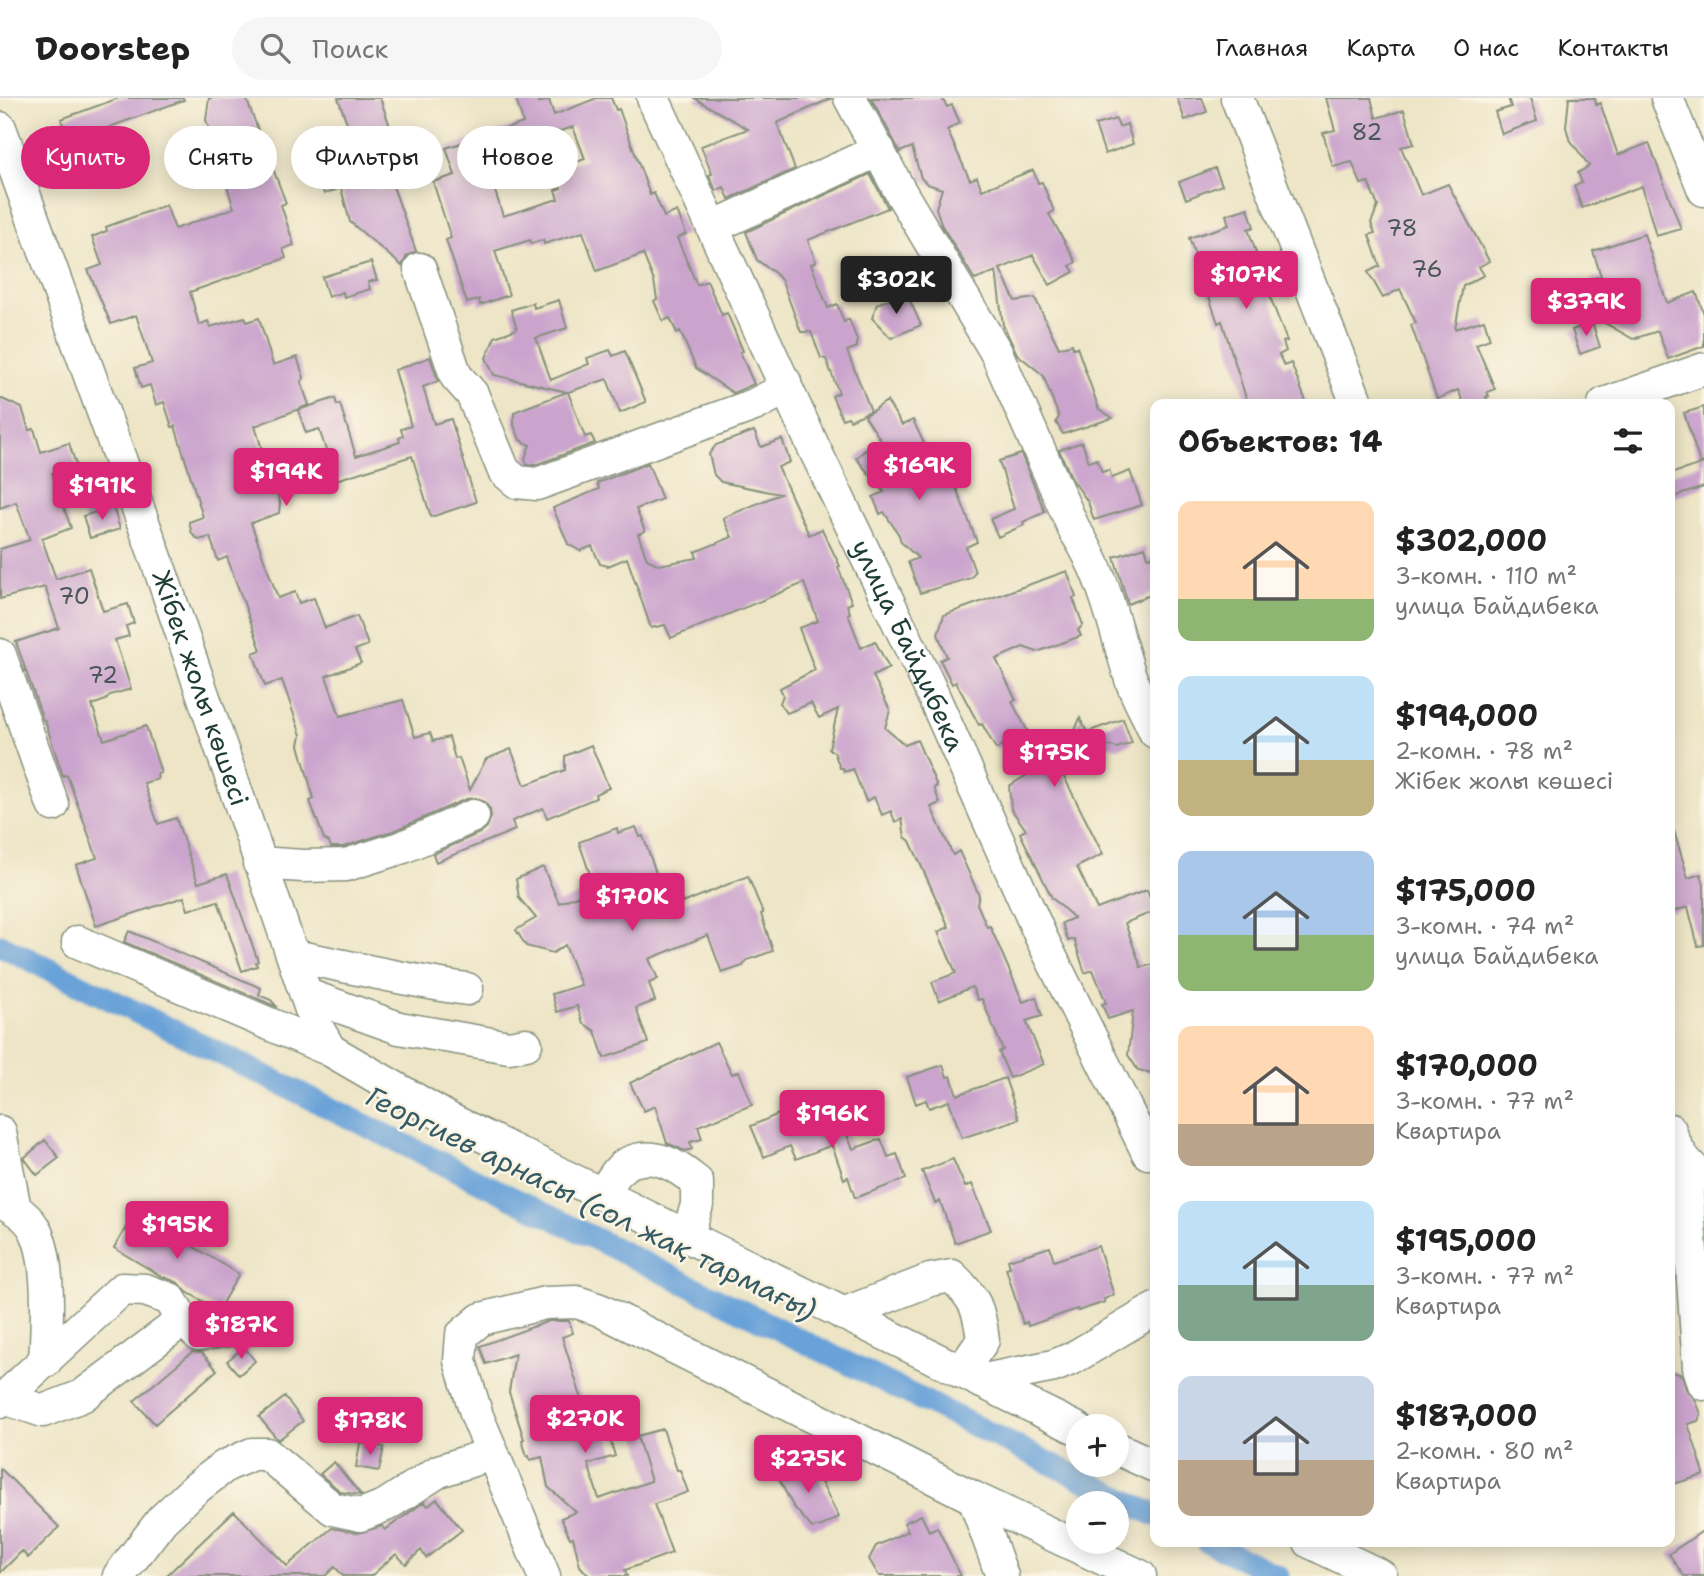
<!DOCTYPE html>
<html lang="ru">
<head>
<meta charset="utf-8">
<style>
	body { margin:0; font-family:"Shantell Sans",sans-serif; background:#f6f6f6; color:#222; height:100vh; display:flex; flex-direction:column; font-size:26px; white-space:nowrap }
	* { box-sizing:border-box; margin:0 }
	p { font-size:23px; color:#767676 }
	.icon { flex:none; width:38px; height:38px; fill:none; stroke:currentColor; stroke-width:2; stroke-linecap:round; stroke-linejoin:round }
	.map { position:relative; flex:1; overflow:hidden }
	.panel { position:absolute; left:1150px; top:301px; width:525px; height:1148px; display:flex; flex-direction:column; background:#fff; border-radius:14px; box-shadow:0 4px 18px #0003 }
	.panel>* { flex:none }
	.guide { position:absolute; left:21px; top:28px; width:665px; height:63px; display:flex; gap:14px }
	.tools { position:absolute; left:1066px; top:1316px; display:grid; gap:14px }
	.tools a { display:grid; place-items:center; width:63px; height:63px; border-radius:50%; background:#fff; box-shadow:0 4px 18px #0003; font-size:35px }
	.price { position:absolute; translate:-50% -60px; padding:0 16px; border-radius:7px; background:#db2777; color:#fff; font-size:23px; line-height:46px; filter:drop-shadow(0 2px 4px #0008) }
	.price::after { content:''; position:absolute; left:50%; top:42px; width:21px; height:16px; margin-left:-10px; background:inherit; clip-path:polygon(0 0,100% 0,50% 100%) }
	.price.current { background:#222; color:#fff }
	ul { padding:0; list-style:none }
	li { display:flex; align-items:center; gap:21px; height:175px; padding:0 28px }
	li span { display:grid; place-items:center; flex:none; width:196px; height:140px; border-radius:14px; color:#555 }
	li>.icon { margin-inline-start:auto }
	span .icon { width:84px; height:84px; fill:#fffc; stroke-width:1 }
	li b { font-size:30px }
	h2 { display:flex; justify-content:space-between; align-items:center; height:84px; padding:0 28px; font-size:30px }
	.pill { padding:0 24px; border-radius:32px; background:#fff; box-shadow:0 4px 18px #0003; font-size:24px; line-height:63px }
	.pill.current { background:#db2777; color:#fff }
	header { display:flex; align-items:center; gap:42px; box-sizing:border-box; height:98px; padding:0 35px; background:#fff; border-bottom:2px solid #e0e0e0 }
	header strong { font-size:33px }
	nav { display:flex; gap:38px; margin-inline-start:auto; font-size:24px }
	.search { width:490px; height:63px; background:#f6f6f6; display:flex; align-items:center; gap:18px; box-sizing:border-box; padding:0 24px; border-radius:38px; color:#767676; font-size:26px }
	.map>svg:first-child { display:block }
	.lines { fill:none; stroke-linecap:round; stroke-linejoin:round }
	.canal { stroke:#69a2d8; stroke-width:23 }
	.building { fill:#cba4cd; fill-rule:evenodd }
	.minor-casing { stroke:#86917d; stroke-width:35 }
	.minor { stroke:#fff; stroke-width:32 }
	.labels { text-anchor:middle; stroke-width:5; stroke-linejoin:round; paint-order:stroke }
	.number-label { font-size:23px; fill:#4a575a }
	.street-label { font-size:26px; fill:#1f3d34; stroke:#fcf5e5 }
	.water-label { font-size:28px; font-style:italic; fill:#355b65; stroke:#fcf5e5 }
</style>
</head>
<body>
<header>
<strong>Doorstep</strong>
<div class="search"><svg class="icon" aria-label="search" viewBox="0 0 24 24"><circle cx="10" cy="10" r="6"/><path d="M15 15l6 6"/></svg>Поиск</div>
<nav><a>Главная</a><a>Карта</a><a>О нас</a><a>Контакты</a></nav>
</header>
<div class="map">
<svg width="1704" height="1478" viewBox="0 0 1704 1478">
	<rect width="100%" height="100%" fill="#fcf5e5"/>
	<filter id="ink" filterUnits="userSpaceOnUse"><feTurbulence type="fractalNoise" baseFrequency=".0143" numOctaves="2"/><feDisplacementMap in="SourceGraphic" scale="14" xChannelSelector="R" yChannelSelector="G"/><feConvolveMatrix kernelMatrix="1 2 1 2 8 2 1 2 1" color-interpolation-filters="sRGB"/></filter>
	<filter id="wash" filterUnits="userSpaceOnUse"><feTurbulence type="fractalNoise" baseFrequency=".00686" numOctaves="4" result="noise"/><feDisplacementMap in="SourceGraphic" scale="28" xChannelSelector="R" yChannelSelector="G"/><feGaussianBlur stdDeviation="1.57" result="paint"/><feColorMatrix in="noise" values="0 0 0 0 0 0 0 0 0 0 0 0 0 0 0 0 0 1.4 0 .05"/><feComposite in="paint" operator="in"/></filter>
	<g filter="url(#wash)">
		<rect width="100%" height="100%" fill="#ede5c6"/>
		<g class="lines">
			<path class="canal" d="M0,847L1155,1417
				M1208,1444L1278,1478"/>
		</g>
		<g id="blocks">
			<path class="building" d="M119,0H183L184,2L93,35L103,62L80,71L61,21Z
				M209,0H246L286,105L281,107L294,147L283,151L286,160L190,194L199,227L208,223L210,229L245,219L247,224L259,220L273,267L297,259L304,280L301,284L309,307L255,328L274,391H276L280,404L279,415L251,425L278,500L295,494L299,505L314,500L325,530L357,518L368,547L355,552L361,565L326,578L340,618L403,602L415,639L430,635L433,643L449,639L455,661L459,660L470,692L486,661L511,651L525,687L565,672V658L591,647L609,690L595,696L596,700L547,720L543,710L512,723L515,732L436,764L433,756L480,735L487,729L491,719L490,711L484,704L476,700L466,701L396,732L343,749H331L329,744L324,741L310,703L314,701L299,647L301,637L282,582L265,588L253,555L261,552L227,459L218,463L210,439L199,442L192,436L189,424L203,419L175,328L172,329L164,304L156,307L150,287L141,290L135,270L152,265L136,217L111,226L88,172L102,167L92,139L107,133L106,129L166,107L175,131L234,110L206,22Z
				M338,0H380L404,68L388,74L416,153L407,158L402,168L350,124L341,90L324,96L312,62L355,47Z
				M516,0H537L538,5L549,2L554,17L597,0H611L616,12L619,11L650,97L654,95L664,119L677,113L686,136L677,140L697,187L707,183L722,217L727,215L743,253L740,254L754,286L733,295L696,270L680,233L677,235L670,220L663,223L654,203L657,201L654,183L643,156L597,173L583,134L544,146L543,142L531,146L530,142L495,153L509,197L480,207L479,201L467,205L446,142L451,140L433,84L455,77L446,50L523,25ZM573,29L585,61L560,70L564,82L559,83L561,90L555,92L558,101L503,118L486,65L538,49L536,41Z
				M694,0H832L777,25L795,71L729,101L724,89L716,93L709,77L712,76L701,48L748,31Z
				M871,0H942L947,9L952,7L960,25L947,32L970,82L977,79L982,92L1033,72L1038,85L1042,84L1054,113L1049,116L1076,164L1070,168L1074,174L1050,187L1033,157L1000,171L1015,203L1035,200L1059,250L1072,246L1073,250L1077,249L1099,311L1113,320L1063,336L1056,324L1059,319L1043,277L1017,256L1003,227L996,173L975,182L942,128L936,110L942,91L927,86L921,80L912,49L900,54Z
				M1177,0H1202L1207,14L1185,22Z
				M1326,0H1371L1376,20L1404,12L1414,46L1401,49L1421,97L1448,86L1489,163L1479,169L1484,177L1463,188L1455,231L1484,222L1490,241L1476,246L1495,291L1487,294L1489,298L1486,299L1489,306H1464L1458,292L1437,301L1411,227L1416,225L1400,191L1383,200L1368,174L1380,168L1369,137L1375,135L1371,125L1378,108L1368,84L1361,86L1352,64L1333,69L1323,35L1335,32Z
				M1508,0H1530L1537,23L1502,36L1495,14L1511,9Z
				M1569,0H1595L1596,7L1600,5L1618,57L1649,45L1681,131L1656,138L1642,88L1582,110L1574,88L1582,85L1578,75L1589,68L1569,40L1566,29Z
				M1116,21L1119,29L1127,26L1133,46L1105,56L1095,27Z
				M1215,70L1222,87L1186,101L1179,84Z
				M870,76L888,110L808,142L816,164L811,166L828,210L837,206L844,224L849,221L857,242V249L847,253L871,313L850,322L848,319L842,321L832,298L839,295L826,261L821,260L811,234H801L782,183L776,176L757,162L746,134Z
				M1248,110L1254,129L1248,131L1262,172V178L1287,243L1283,244L1286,253L1279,257L1284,268L1291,265L1307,306H1255L1246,300L1222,223L1218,225L1189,140L1229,127L1226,117Z
				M1644,136L1667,205L1696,194L1704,216V248L1668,261L1658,233L1633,241L1598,221L1589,187L1592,186L1590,181L1601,178L1593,153Z
				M371,164L377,182L368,184L370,191L344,199L343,194L328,199L322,179Z
				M906,194L921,227L891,240L872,220L877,206Z
				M559,202L567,230L536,240L551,282L589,266L587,260L610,252L613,258L625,253L646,304L620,315L607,281L568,294L585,339L591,337L595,345L535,367H527L525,360L530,347L520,342L514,327V314L567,294L494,277L486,260L495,239L517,231L511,212L533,205L534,210Z
				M1592,224L1600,249L1580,256L1572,232Z
				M430,259L438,283L423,289L434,326L451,321L476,404L431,419L412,358L336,382L319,331L306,335L298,312L335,300L337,307L340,306L356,358L400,344L399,340L403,338L401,331L411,328L395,272Z
				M0,300L22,310L29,332L34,331L41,354L69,345L76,367L52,375L71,430L42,441L56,481L89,470L103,513L128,506L134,525L126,528L129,538L115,542L131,591L110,597L106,602L92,607L104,642L146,628L161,675L157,676L158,681L144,685L158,726L176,720L198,785L227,776L258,863L256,864L257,868L242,873L218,803L188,812L184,799L96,828L76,767L97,760L67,677L63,678L45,623L43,622L16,544L59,530L45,489L0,501V451L30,442L16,404L0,410Z
				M887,303L902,327L913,322L936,371L939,370L944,381L952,379L977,444L966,449L975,474L971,480L920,495L908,464L918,460L901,444L899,437L884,414L880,416L873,399L884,394L856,360L864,353L882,344L865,318Z
				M1704,309V364L1700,365L1684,315Z
				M754,333L761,349L782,341L790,364L778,369L809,437L822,431L840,468L838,469L852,505L847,507L850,515L848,516L861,550L875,543L889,570L873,578L890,612L885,630L905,647L917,642L937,688L934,690L940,705L931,709L953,757L959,753L979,797L977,806L987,829L990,828L1023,904L1036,899L1042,918L1026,923L1044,966L1010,980L999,954L1003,952L982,901L978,902L972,889L939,903L932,884L956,875L938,834L949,829L910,743L905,739L902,721L895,724L891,713L882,717L874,699L866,703L853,671L844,674L843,670H840L834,654L829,651L838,611L819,620L811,605L787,615L780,605L783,597L780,590L815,572L799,530L818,523L804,485L671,540L665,527L651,530L627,460L608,468L600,466L592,448L580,453L568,446L553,410L599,391L597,385L648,365L662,401L636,411L645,433L638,436L647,461L659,467L697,460L695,454L732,439L723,420L780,396L721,384L714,377L709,356L716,347Z
				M1082,344L1089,364L1097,361L1102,374L1109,372L1112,380L1130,373L1142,407L1094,422L1088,404L1072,381L1059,352Z
				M1021,356L1045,414L1023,424L1024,427L998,439L990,421L1014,411L999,363Z
				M1704,365V389L1670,400V376Z
				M113,409L120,431L90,440L83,418Z
				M1145,449L1148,459L1155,458V495L1128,506L1114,459Z
				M1067,473L1076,499L1073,500L1083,527L1078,532L1081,538L1037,554L1023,549L996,561L1016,602L1012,604L1034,645L1046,639L1070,645L1080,620L1087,634L1123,621L1132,645L1117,650L1106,647L1060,671L1103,756L1077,769L1097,811L1147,792L1155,813L1125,825L1141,869L1155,866V976L1138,972L1128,957L1133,913L1108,921L1102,906L1106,905L1093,872L1085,875L1074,841L1068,843L1062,825L1074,820L1052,800L1020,735L1026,732L1011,711L1009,688L1032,674L1022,662L1024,635L996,651L982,626L979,627L956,584L952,586L940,562L947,559L938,536L944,517Z
				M636,729L640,739L643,738L667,806L669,805L670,807L682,802L683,805L748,778L763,815L761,816L773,853L747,862L743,868L722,875L708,837L649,861L658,881L649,885L655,903L636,910L648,945L604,960L595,933L583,925L577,908L557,914L552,896L581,887L565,847L553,855L526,848L516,832L536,820L519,800L516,781L543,769L559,805L595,791L579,744L617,730L618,735Z
				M1670,733H1674L1688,780L1701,776L1704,787V847L1698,848L1688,809L1670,814Z
				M129,833L261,890L259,897L271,902L277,909L124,844Z
				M716,944L732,976L739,973L752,1007L698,1028L702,1041L690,1044L692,1051L685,1053L667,1045L655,1008L644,1013L630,985Z
				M943,967L947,979L951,978L957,997L1005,980L1019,1021L962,1040L949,1003L929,1010L926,1002L916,1006L907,979Z
				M790,1011L798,1030L837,1014L853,1051L881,1041L888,1059L897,1056L906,1081L855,1100L848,1079L844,1081L832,1047L796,1061L790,1048L764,1059L751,1028Z
				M45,1042L59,1060L37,1077L24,1060Z
				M953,1061L965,1089L972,1086L991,1132L955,1145L940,1103L935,1105L922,1073Z
				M135,1114L239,1176L218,1212L187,1194L177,1184L161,1178L114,1150Z
				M1098,1148L1114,1197L1104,1201L1105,1204L1078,1213L1077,1211L1028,1228L1027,1224L1023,1226L1006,1170L1010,1169L1008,1162L1050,1149L1054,1163Z
				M549,1223H569L573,1235L562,1239L584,1308L599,1304L615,1358L588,1366L599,1401L651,1383L637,1338L663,1331L677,1372H680L688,1394L654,1406L672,1455L625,1472L627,1478H589L580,1468L573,1439L570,1440L561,1420L576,1414L548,1389L542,1359L530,1362L529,1358H527L522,1342L524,1341L509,1294L515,1256L486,1266L480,1248Z
				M244,1249L255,1263L239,1277L227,1263Z
				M192,1254L202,1255L217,1272L155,1326L134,1303Z
				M1670,1273L1682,1277L1686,1291L1695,1301L1701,1316L1698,1323L1688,1326L1704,1375V1377L1670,1387Z
				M285,1299L303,1323L278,1342L259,1319Z
				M360,1345L384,1349L379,1373L356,1369Z
				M805,1361L814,1380L818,1378L839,1419L822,1428L812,1430L793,1408L776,1376Z
				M334,1364L361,1397L341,1394L320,1376Z
				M0,1370L59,1429L28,1460L22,1453L0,1475Z
				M437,1401L462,1432L426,1460L421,1452L406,1466L396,1456L371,1478H343L335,1469L325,1478H166L234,1413L287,1468L332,1430L358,1435L382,1428L385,1432L424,1404L428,1408Z
				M921,1417L929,1433L937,1429L961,1478H879L869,1461L876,1448L908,1433L904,1425Z
				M1704,1432V1478H1684L1669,1456Z"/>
		</g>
	</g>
	<g filter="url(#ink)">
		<use href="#blocks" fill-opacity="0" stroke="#86917d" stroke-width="2"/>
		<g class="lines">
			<defs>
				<g id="minor">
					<path id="s1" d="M653,0L814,350L928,586L1041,839L1148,1055"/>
					<path d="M850,0L901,95L996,254L1074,431C1106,479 1114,531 1132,584C1138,601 1148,617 1155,634"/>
					<path d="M1237,0L1357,306"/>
					<path d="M1667,0L1704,92"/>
					<path id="s2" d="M0,30L156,460L317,929L330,952"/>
					<path d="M713,129L879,52"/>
					<path d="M420,171L456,278L472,296L504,373L517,384L537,386L754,307L775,296L785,284"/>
					<path d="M1604,306L1704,271"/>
					<path d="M0,557L53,707"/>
					<path d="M259,765L303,768L346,767L403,749L473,718"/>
					<path d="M78,844L330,952L449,1021L1078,1331"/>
					<path d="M294,858C352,869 408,883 467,891"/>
					<path d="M307,897L399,930L509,949L526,946"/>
					<path d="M1670,1032C1676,1052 1685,1065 1702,1078"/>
					<path d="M0,1034L15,1111"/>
					<path d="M1685,1064L1699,1270L1704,1286"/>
					<path d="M602,1097C608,1088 617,1071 626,1066C653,1052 676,1067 697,1084V1107L687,1139"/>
					<path d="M0,1103C14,1109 30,1120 36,1134C51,1166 47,1229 45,1264"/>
					<path d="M843,1216L930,1182L952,1178C976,1202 979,1210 983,1242L961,1274"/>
					<path d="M979,1283L1054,1268L1073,1260L1155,1211"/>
					<path d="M4,1300L43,1313L82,1298L183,1222"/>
					<path d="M0,1304L122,1191L145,1192L170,1201L183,1222L199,1237L236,1231"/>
					<path d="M1116,1350L1155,1368"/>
					<path d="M974,1400L1002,1478"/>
					<path d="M1310,1444L1381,1478"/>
					<path d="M119,1478L162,1422L195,1391L225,1368L252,1356H267L333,1411L361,1417L386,1407L439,1373L491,1356"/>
					<path d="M544,1478L477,1318L460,1263L462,1237L481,1221L545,1205L577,1204L600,1212L974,1400L1140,1478"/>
				</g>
			</defs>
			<use href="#minor" class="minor-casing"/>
			<use href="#minor" class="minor"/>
		</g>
	</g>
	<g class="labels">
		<g class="number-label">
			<text x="1367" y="42">82</text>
			<text x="1402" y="138">78</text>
			<text x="1427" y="179">76</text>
			<text x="74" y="506">70</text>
			<text x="103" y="585">72</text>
		</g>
		<g class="street-label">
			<text dy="9" stroke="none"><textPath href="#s1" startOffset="604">улица Байдибека</textPath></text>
			<text dy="9" stroke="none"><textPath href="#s2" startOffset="595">Жібек жолы көшесі</textPath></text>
		</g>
		<g class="water-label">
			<text transform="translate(591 1105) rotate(26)" y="10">Георгиев арнасы (сол жақ тармағы)</text>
		</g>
	</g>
</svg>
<div class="tools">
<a>+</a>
<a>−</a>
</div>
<b class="price" style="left:1246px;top:213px">$107K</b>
<b class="price current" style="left:896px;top:218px">$302K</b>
<b class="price" style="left:1586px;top:240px">$379K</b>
<b class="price" style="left:919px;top:404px">$169K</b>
<b class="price" style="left:286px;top:410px">$194K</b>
<b class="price" style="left:102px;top:424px">$191K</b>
<b class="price" style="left:1054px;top:691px">$175K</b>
<b class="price" style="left:632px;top:835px">$170K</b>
<b class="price" style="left:832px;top:1052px">$196K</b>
<b class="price" style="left:177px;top:1163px">$195K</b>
<b class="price" style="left:241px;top:1263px">$187K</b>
<b class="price" style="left:585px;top:1357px">$270K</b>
<b class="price" style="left:370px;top:1359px">$178K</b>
<b class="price" style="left:808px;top:1397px">$275K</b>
<div class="guide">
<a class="pill current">Купить</a>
<a class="pill">Снять</a>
<a class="pill">Фильтры</a>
<a class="pill">Новое</a>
</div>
<section class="panel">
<h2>Объектов: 14<svg class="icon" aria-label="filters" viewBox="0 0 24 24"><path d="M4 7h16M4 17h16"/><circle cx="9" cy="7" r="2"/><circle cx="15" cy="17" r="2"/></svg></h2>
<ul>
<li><span style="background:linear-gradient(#ffd9b3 70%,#8fb573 0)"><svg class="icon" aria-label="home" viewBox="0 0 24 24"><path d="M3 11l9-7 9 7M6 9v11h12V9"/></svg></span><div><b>$302,000</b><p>3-комн. · 110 m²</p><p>улица Байдибека</p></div></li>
<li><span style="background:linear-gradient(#bfe0f5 60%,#c2b280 0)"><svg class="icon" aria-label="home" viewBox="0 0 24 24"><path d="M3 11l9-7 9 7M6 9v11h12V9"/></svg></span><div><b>$194,000</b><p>2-комн. · 78 m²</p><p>Жібек жолы көшесі</p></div></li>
<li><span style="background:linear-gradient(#a9c7e8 60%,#8fb573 0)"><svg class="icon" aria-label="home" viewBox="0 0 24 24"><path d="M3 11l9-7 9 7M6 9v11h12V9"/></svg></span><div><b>$175,000</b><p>3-комн. · 74 m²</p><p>улица Байдибека</p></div></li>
<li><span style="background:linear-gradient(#ffd9b3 70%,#b9a48a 0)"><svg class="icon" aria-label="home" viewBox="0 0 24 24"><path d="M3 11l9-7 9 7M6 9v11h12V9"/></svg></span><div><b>$170,000</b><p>3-комн. · 77 m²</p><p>Квартира</p></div></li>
<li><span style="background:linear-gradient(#bfe0f5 60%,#7fa58c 0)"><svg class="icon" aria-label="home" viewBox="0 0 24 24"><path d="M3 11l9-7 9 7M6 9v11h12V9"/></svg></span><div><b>$195,000</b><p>3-комн. · 77 m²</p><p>Квартира</p></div></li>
<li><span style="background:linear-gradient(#c9d6e8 60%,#b9a48a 0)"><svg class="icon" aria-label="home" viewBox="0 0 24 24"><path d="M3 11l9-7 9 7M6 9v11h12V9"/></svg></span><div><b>$187,000</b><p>2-комн. · 80 m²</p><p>Квартира</p></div></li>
</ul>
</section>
</div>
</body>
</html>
